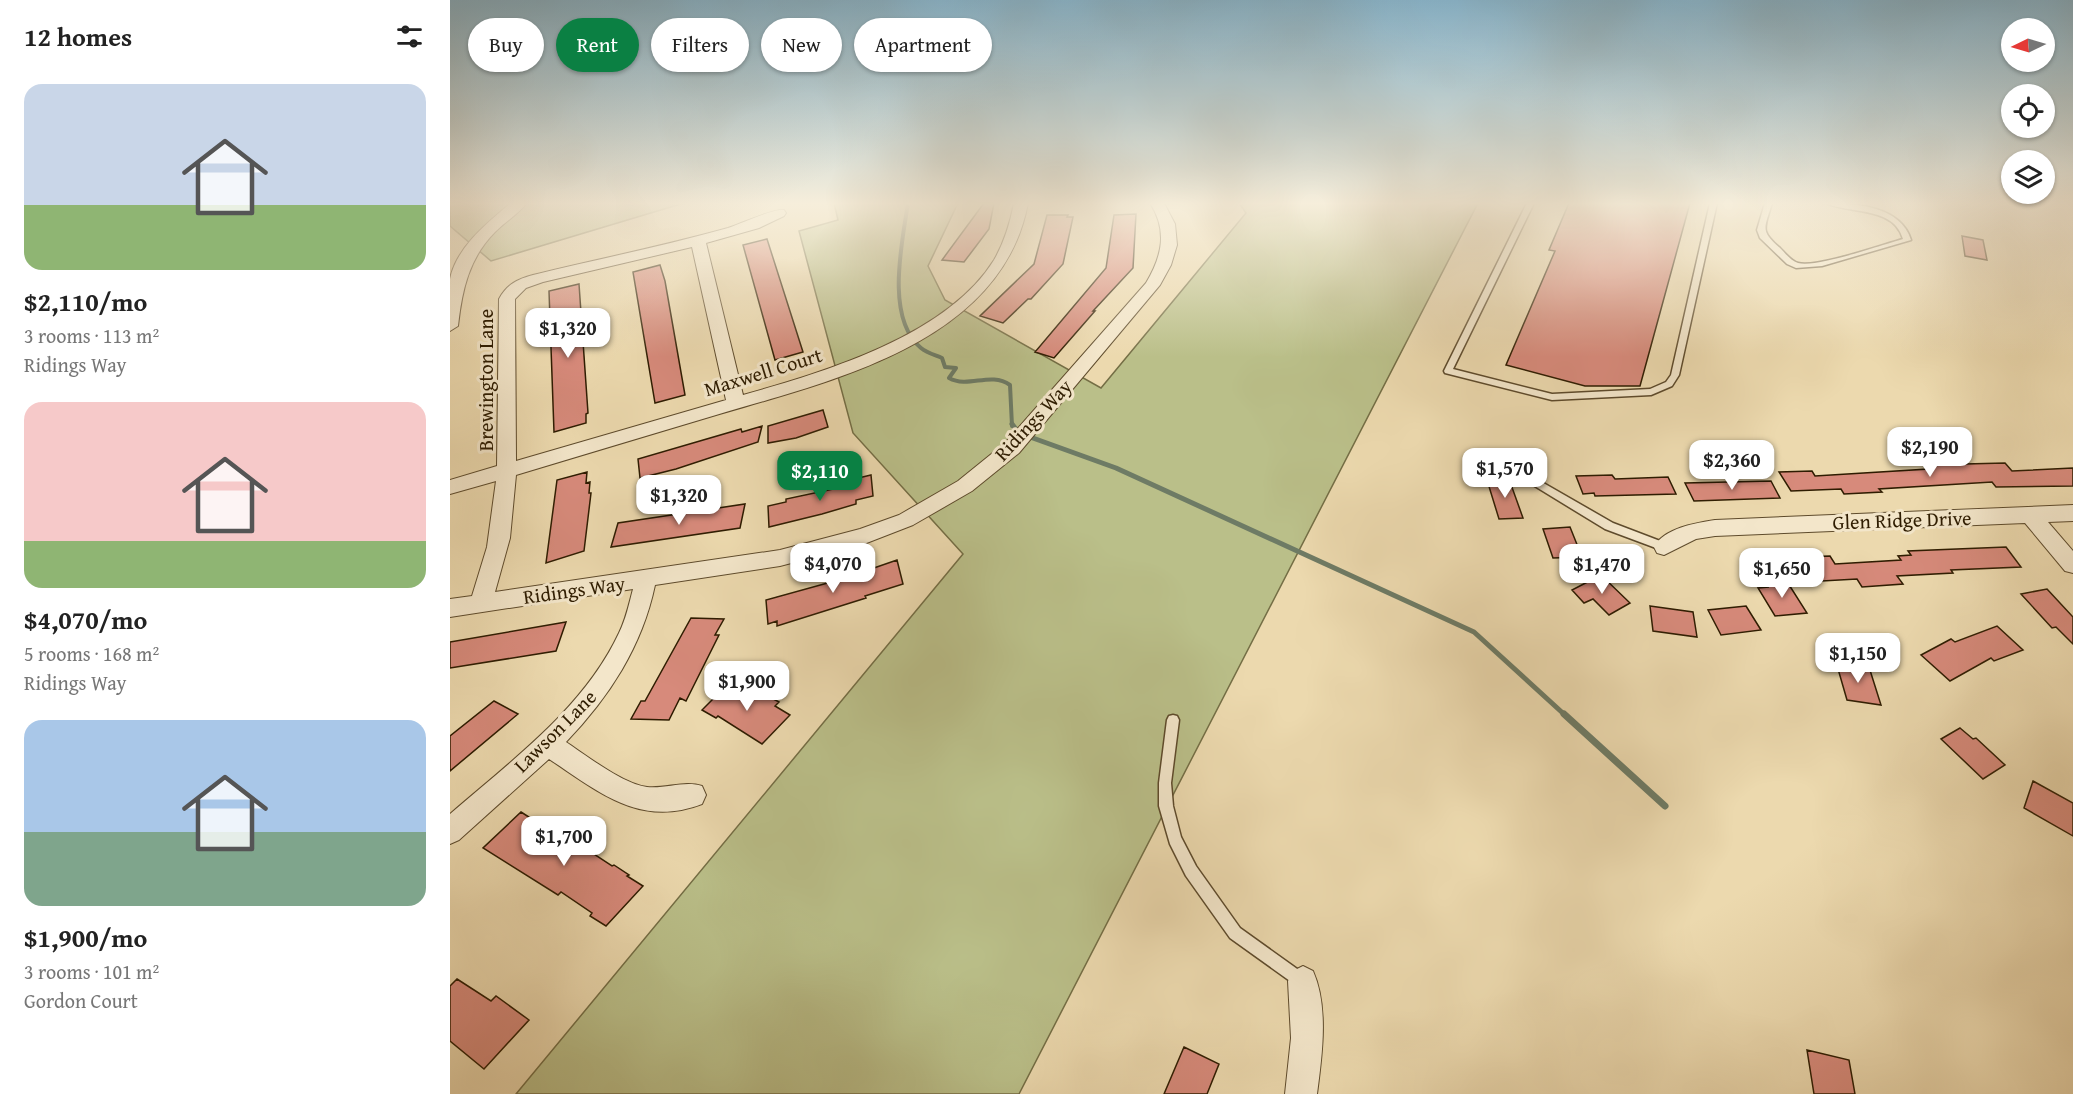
<!DOCTYPE html>
<html lang="en">
<head>
<meta charset="utf-8">
<style>
	body { margin:0; font-family:"Gentium Book Plus",serif; background:#f6f6f6; color:#222; height:100vh; display:flex; flex-direction:column; font-size:22px; white-space:nowrap }
	* { box-sizing:border-box; margin:0 }
	p { font-size:20px; color:#767676 }
	.icon { flex:none; width:33px; height:33px; fill:none; stroke:currentColor; stroke-width:2; stroke-linecap:round; stroke-linejoin:round }
	.map { position:relative; flex:1; overflow:hidden }
	.drawer { display:flex; flex-direction:column; background:#fff; width:450px }
	.drawer>* { flex:none }
	.banner { position:absolute; left:18px; top:18px; width:570px; height:54px; display:flex; gap:12px }
	.needle { width:39px; rotate:265deg }
	.buttons { position:absolute; left:1551px; top:18px; display:grid; gap:12px }
	.buttons a { display:grid; place-items:center; width:54px; height:54px; border-radius:50%; background:#fff; box-shadow:0 2px 4px #0004; font-size:30px }
	.price { position:absolute; translate:-50% -51px; padding:0 14px; border-radius:12px; background:#fff; color:#222; font-size:20px; line-height:39px; filter:drop-shadow(0 2px 3px #0008) }
	.price::after { content:''; position:absolute; left:50%; top:36px; width:18px; height:14px; margin-left:-9px; background:inherit; clip-path:polygon(0 0,100% 0,50% 100%) }
	.price.selected { background:#0b8043; color:#fff }
	ul { padding:0; list-style:none }
	li { display:grid; align-content:center; gap:12px; height:318px; padding:0 24px }
	li span { display:grid; place-items:center; height:186px; border-radius:18px; color:#555 }
	li>.icon { margin-inline-start:auto }
	span .icon { width:108px; height:108px; fill:#fffc; stroke-width:1 }
	li b { font-size:26px }
	h2 { display:flex; justify-content:space-between; align-items:center; height:72px; padding:0 24px; font-size:26px }
	.chip { padding:0 21px; border-radius:27px; background:#fff; box-shadow:0 2px 4px #0004; font-size:21px; line-height:54px }
	.chip.selected { background:#0b8043; color:#fff }
	main { display:flex; flex:1; min-height:0 }
	.map>svg:first-child { display:block }
	.green { fill:#babf89; stroke:#746e45; stroke-width:1.5 }
	.lines { fill:none; stroke-linecap:round; stroke-linejoin:round }
	.stream-far2 { stroke:#6e7b65; stroke-width:4 }
	.stream-far1 { stroke:#6e7b65; stroke-width:5 }
	.stream { stroke:#6e7b65; stroke-width:7 }
	.building { fill:#d78a7b; stroke:#2e1c01; stroke-width:1.5 }
	.lane-casing { stroke:#5e4b2c; stroke-width:3 }
	.street-casing { stroke:#5e4b2c; stroke-width:2 }
	.lane { fill:#f3e6ca; fill-rule:evenodd }
	.street { fill:#f3e6ca; fill-rule:evenodd }
	.labels { text-anchor:middle; stroke-width:6; stroke-linejoin:round; paint-order:stroke }
	.street-label { font-size:20px; fill:#2e1c01; stroke:#f3e6ca }
</style>
</head>
<body>
<main>
<section class="drawer">
<h2>12 homes<svg class="icon" aria-label="filters" viewBox="0 0 24 24"><path d="M4 7h16M4 17h16"/><circle cx="9" cy="7" r="2"/><circle cx="15" cy="17" r="2"/></svg></h2>
<ul>
<li><span style="background:linear-gradient(#c9d6e8 65%,#8fb573 0)"><svg class="icon" aria-label="home" viewBox="0 0 24 24"><path d="M3 11l9-7 9 7M6 9v11h12V9"/></svg></span><div><b>$2,110/mo</b><p>3 rooms · 113 m²</p><p>Ridings Way</p></div></li>
<li><span style="background:linear-gradient(#f6c9c9 75%,#8fb573 0)"><svg class="icon" aria-label="home" viewBox="0 0 24 24"><path d="M3 11l9-7 9 7M6 9v11h12V9"/></svg></span><div><b>$4,070/mo</b><p>5 rooms · 168 m²</p><p>Ridings Way</p></div></li>
<li><span style="background:linear-gradient(#a9c7e8 60%,#7fa58c 0)"><svg class="icon" aria-label="home" viewBox="0 0 24 24"><path d="M3 11l9-7 9 7M6 9v11h12V9"/></svg></span><div><b>$1,900/mo</b><p>3 rooms · 101 m²</p><p>Gordon Court</p></div></li>
</ul>
</section>
<div class="map">
<svg width="1623" height="1094" viewBox="0 0 1623 1094">
	<rect width="100%" height="100%" fill="#ecd9ae"/>
	<filter id="stains"><feTurbulence type="fractalNoise" baseFrequency=".00333" numOctaves="4"/><feColorMatrix values="0 0 0 0 .2 0 0 0 0 .09 0 0 0 0 .02 0 0 0 .5 -.17"/></filter>
	<radialGradient id="worn" r=".72"><stop offset=".6" stop-color="#630" stop-opacity="0"/><stop offset="1" stop-color="#630" stop-opacity=".3"/></radialGradient>
	<path class="green" d="M0,203H234L41,261L0,226Z
		M384,203H508L478,266L495,300L651,388L796,213L789,203H1028L569,1094H66L513,554L403,433L349,231L388,220Z"/>
	<g class="lines">
		<path class="stream-far2" d="M458,203C452,243 435,318 471,348C477,353 485,355 492,358L495,367L506,368L499,378C519,389 540,371 560,385L562,426"/>
		<path class="stream-far1" d="M562,424L569,433L666,468L1024,632L1116,716"/>
		<path class="stream" d="M1114,714L1215,806"/>
	</g>
	<path class="building" d="M534,203H544L539,229L514,262L492,260Z
		M1119,203H1240L1190,386H1135L1056,365L1105,251L1099,250Z
		M686,214L683,268L643,311H645L604,358L585,352L656,268L664,215Z
		M597,215H618L617,217H623L613,264L581,299H578L553,323L530,316L584,264Z
		M1512,236L1533,240L1537,260L1515,256Z
		M317,239L353,352L325,360L293,245Z
		M210,265L215,281L235,395L205,403L183,272Z
		M129,284L138,413L136,414V423L104,432L99,291Z
		M373,410L378,427L346,438L318,443V426Z
		M312,426L308,442L226,469L190,478L188,459L291,429L292,432Z
		M1555,463L1562,471L1623,468V486L1546,487L1542,482L1429,489L1432,492L1394,494L1391,489L1341,491L1329,472L1362,471L1365,476L1478,469L1475,465Z
		M137,472L136,483L140,482L139,493H141L134,551L96,563L107,480Z
		M421,475L423,496L406,500V504L372,514L319,527L318,506L336,502V499L388,488L404,482V479Z
		M1162,475L1165,479L1218,477L1226,494L1145,496L1144,493L1133,494L1126,476Z
		M1059,479L1073,518L1049,519L1037,480Z
		M1321,481L1330,498L1244,501L1235,483Z
		M295,504L290,528L161,547L168,523Z
		M1120,527L1132,557L1103,558L1093,529Z
		M1556,547L1571,567L1501,570L1503,573L1447,576L1453,584L1412,587L1407,579L1354,582L1342,562L1353,561L1351,557L1380,556L1385,564L1451,560L1448,556L1461,555L1458,551Z
		M447,560L453,584L415,596L416,598L327,626V621L318,624L316,600L392,579Z
		M1151,575L1180,603L1159,615L1143,599L1134,603L1122,590Z
		M1336,580L1357,613L1325,616L1308,588L1318,587L1315,582Z
		M1597,589L1623,617V644L1606,627L1602,628L1571,594Z
		M1200,606L1243,612L1247,637L1203,631Z
		M1296,606L1311,630L1271,635L1258,610Z
		M241,618L274,619L265,635H269L236,701L230,698L219,720L181,719L191,701H195Z
		M116,622L106,651L0,668V642Z
		M1547,626L1573,650L1544,661L1541,658L1500,681L1471,655L1501,639L1505,642Z
		M1386,662L1419,667L1431,705L1397,700Z
		M281,681L311,697L314,694L329,702L325,706L340,715L312,744L268,716L266,718L252,710Z
		M44,701L68,714L0,771V736Z
		M1510,728L1523,739L1526,738L1555,765L1533,779L1491,739Z
		M1583,781L1623,803V836L1574,808Z
		M71,812L85,821L89,818L162,866L164,865L179,875L177,876L193,886L156,926L140,916L142,913L111,892L108,895L33,848Z
		M7,979L41,1001L46,996L79,1020L34,1069L0,1041V986Z
		M734,1047L769,1064L757,1094H714Z
		M1357,1050L1399,1060L1405,1094H1364Z"/>
	<g class="lines">
		<defs>
			<path id="lane" d="M1077,203H1084L1003,369L1102,394L1200,389L1216,382L1221,375L1260,203H1267L1229,375L1222,386L1201,395L1102,400L995,373L994,371Z
				M1315,203H1322C1315,228 1309,230 1330,248C1335,253 1341,261 1348,263C1367,268 1431,245 1453,239C1444,206 1399,214 1375,203C1404,203 1451,206 1461,240L1372,266L1346,268L1337,264L1310,238L1307,230Z
				M1076,473L1163,523L1218,544L1219,547L1218,550L1214,551L1155,529L1073,479L1071,477Z
				M723,715L727,716L729,720L721,783L723,806L731,837L746,866L790,928L857,976L859,981L857,986L852,988L847,986L780,938L736,876L720,844L709,806V783L717,720L719,716Z"/>
			<path id="street" d="M61,203H77C68,214 55,222 45,232C19,258 12,290 8,326L0,331C0,315 0,295 0,279C6,248 37,223 61,203Z
				M564,203H578C552,343 381,381 266,415C199,435 132,455 66,475L60,538L45,592L330,550L410,529L449,515L508,481L555,443L696,283C712,256 718,231 700,203H714L725,224L727,245L721,265L710,285L569,453L522,491L463,525L414,544L330,566L205,585C192,647 159,697 116,742C137,756 173,784 197,787C216,789 235,780 252,786L256,795L252,804C190,828 149,792 99,759L9,840L0,844V814C61,761 134,708 169,633C176,619 179,604 183,589L0,617V599L22,596L37,547L46,481L0,494V480L47,466L49,299C57,284 68,279 83,275C148,259 214,246 278,228C290,224 325,208 334,210L336,213L334,216L309,228L256,243L293,395C374,372 497,336 544,260C554,243 560,223 564,203ZM242,247L276,400L66,461L65,299L76,288L93,282Z
				M1623,505V521L1598,522L1623,551V573L1615,571L1575,523L1265,536L1246,539L1214,555L1207,553L1204,547C1214,528 1246,523 1265,520Z
				M853,966L863,971C879,1007 872,1056 867,1094H835L841,1038L838,981L843,971Z"/>
		</defs>
		<use href="#lane" class="lane-casing"/>
		<use href="#street" class="street-casing"/>
		<use href="#lane" class="lane"/>
		<use href="#street" class="street"/>
	</g>
	<linearGradient id="sky" x2="0" y2="1"><stop stop-color="#88b6ce"/><stop offset="0.57" stop-color="#f6eedb"/><stop offset="1" stop-color="#f6eedb" stop-opacity="0"/></linearGradient>
	<rect width="1623" height="357" fill="url(#sky)"/>
	<g class="labels">
		<g class="street-label">
			<text transform="translate(313 372) rotate(-17)" y="7">Maxwell Court</text>
			<text transform="translate(36 380) rotate(-90)" y="7">Brewington Lane</text>
			<text transform="translate(583 420) rotate(-47)" y="7">Ridings Way</text>
			<text transform="translate(1452 520) rotate(-2)" y="7">Glen Ridge Drive</text>
			<text transform="translate(124 590) rotate(-8)" y="7">Ridings Way</text>
			<text transform="translate(105 731) rotate(-45)" y="7">Lawson Lane</text>
		</g>
	</g>
	<rect width="100%" height="100%" filter="url(#stains)"/>
	<rect width="100%" height="100%" fill="url(#worn)"/>
</svg>
<div class="buttons">
<a><svg class="needle" viewBox="-14 -14 28 28"><path d="M0-13l5 13h-10z" fill="#e53935"/><path d="M0 13l5-13h-10z" fill="#767676"/></svg></a>
<a><svg class="icon" aria-label="locate" viewBox="0 0 24 24"><circle cx="12" cy="12" r="6"/><path d="M12 2v4M12 18v4M2 12h4M18 12h4"/></svg></a>
<a><svg class="icon" aria-label="layers" viewBox="0 0 24 24"><path d="M12 4l9 5-9 5-9-5zM3 14l9 5 9-5"/></svg></a>
</div>
<b class="price" style="left:118px;top:359px">$1,320</b>
<b class="price" style="left:1480px;top:478px">$2,190</b>
<b class="price" style="left:1282px;top:491px">$2,360</b>
<b class="price" style="left:1055px;top:499px">$1,570</b>
<b class="price selected" style="left:370px;top:502px">$2,110</b>
<b class="price" style="left:229px;top:526px">$1,320</b>
<b class="price" style="left:383px;top:594px">$4,070</b>
<b class="price" style="left:1152px;top:595px">$1,470</b>
<b class="price" style="left:1332px;top:599px">$1,650</b>
<b class="price" style="left:1408px;top:684px">$1,150</b>
<b class="price" style="left:297px;top:712px">$1,900</b>
<b class="price" style="left:114px;top:867px">$1,700</b>
<div class="banner">
<a class="chip">Buy</a>
<a class="chip selected">Rent</a>
<a class="chip">Filters</a>
<a class="chip">New</a>
<a class="chip">Apartment</a>
</div>
</div>
</main>
</body>
</html>
